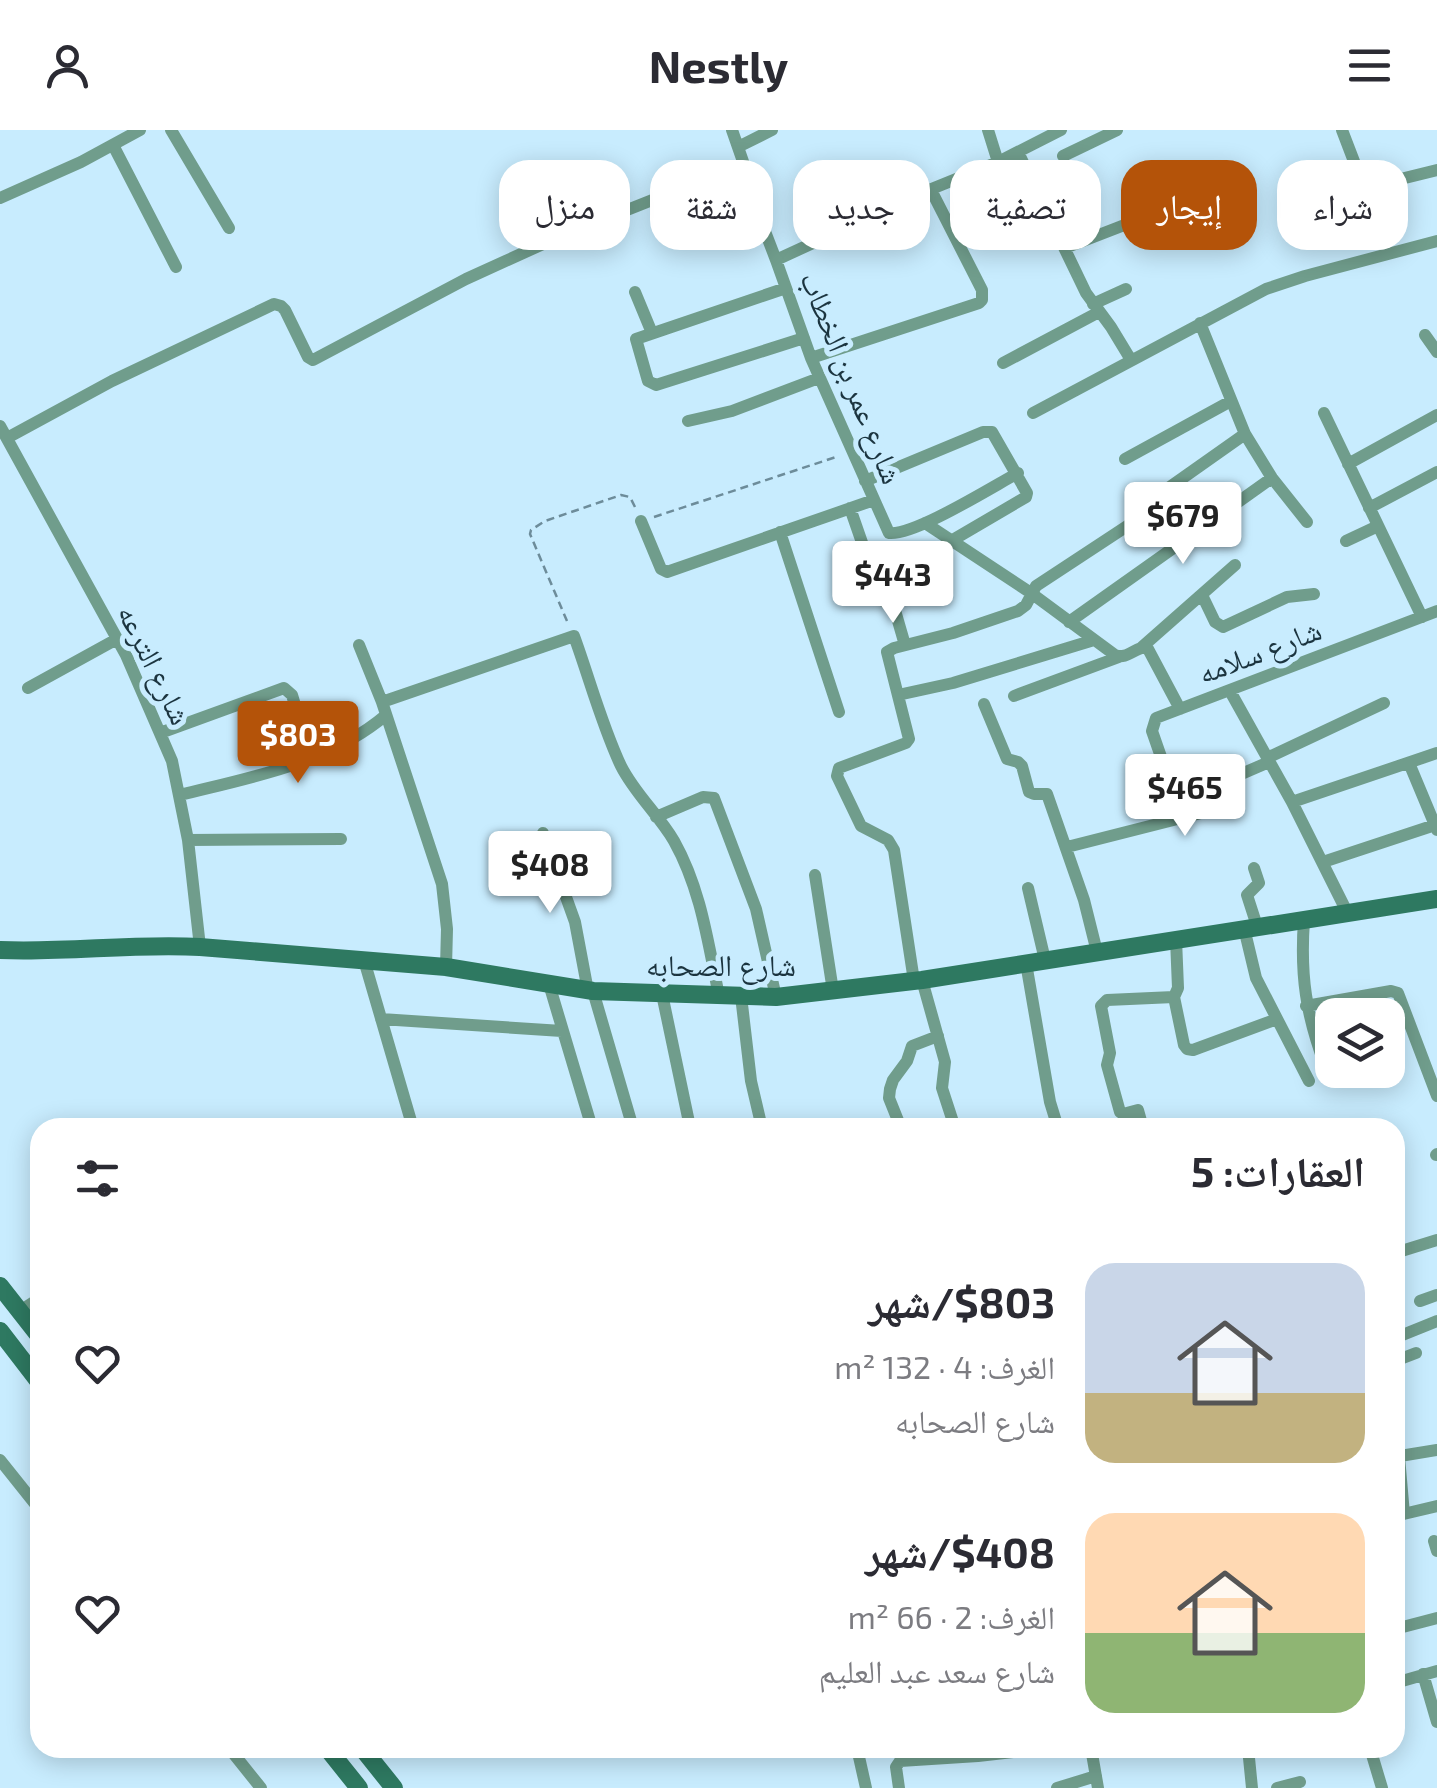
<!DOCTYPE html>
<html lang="ar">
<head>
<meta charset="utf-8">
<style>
	body { margin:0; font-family:"Exo 2","Noto Naskh Arabic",sans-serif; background:#f7f7f7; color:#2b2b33; direction:rtl; height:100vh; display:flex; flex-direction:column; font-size:38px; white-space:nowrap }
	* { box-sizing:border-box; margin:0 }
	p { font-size:32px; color:#7c7c81 }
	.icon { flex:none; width:55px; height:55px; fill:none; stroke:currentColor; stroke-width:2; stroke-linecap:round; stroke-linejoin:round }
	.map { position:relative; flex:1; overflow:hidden; direction:ltr }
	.drawer { position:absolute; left:30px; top:988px; width:1375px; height:640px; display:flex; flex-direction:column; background:#fff; border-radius:30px; box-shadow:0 5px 25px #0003; direction:rtl }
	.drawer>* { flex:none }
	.top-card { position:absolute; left:30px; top:30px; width:1378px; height:90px; direction:rtl; display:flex; gap:20px }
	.fabs { position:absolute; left:1315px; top:868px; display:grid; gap:20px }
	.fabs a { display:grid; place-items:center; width:90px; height:90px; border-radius:20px; background:#fff; box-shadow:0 5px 25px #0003; font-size:50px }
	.price { position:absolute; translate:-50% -85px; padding:0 22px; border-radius:10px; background:#fff; color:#222; font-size:32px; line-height:65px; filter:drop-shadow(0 2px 5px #0008) }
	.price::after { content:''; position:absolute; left:50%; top:60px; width:30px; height:22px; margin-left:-15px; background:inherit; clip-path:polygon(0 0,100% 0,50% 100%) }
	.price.current { background:#b45309; color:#fff }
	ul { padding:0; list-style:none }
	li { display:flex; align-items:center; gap:30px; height:250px; padding:0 40px }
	li span { display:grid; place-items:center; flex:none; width:280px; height:200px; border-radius:30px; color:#555 }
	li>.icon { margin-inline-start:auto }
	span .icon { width:120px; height:120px; fill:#fffc; stroke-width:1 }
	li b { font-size:42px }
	h2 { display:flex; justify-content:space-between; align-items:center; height:120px; padding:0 40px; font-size:42px }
	.pill { padding:0 35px; border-radius:30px; background:#fff; box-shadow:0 5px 25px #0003; font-size:35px; line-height:90px }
	.pill.current { background:#b45309; color:#fff }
	header { display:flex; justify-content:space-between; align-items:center; height:130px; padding:0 40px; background:#fff; font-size:45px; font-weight:700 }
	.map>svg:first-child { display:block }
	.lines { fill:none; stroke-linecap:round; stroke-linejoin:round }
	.path { stroke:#6d8c9a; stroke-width:2.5; stroke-dasharray:8 5; stroke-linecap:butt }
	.street { stroke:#709d8c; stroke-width:12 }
	.secondary { stroke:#2e7961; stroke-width:18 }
	.labels { text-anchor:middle; stroke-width:10; stroke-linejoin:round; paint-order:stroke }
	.street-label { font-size:30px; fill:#1b343f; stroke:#c8ecfe }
</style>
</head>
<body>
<header><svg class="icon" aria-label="menu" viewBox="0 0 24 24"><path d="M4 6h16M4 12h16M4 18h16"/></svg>Nestly<svg class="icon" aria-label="person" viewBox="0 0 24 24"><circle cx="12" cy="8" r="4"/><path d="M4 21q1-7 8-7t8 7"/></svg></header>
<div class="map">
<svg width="1437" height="1658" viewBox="0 0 1437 1658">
	<rect width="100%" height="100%" fill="#c8ecfe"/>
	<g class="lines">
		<path class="path" d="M654,387L836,327
			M567,491L530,404L531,400L545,391L621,365L630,367L635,377"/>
		<path class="street" d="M171,0L229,98
			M732,0L747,43L751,65L776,130L811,228L889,403C914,406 992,357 1018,343
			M988,0L998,32
			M1342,0L1355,34L1369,57
			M113,15L176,137
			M738,17L772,0
			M1018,22L1086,163L1111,197L1131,230
			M1063,26L1117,0
			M0,68L81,32L140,0
			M1299,74L1437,40
			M1065,118L1158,82
			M776,130L924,62L998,32L1061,0
			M786,158L636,209L648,251L656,255L804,208
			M635,162L652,203
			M1093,174L1126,159
			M1200,193L1245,304L1272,348L1307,392
			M1425,205L1437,222
			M811,228L979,173L982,170V160L931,60
			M1003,233L1099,182
			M1033,283L1266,159L1305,146L1437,111
			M1324,283L1422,487
			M688,291L732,281L819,248
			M0,296L126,525L172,631L188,710L200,817
			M7,308L112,251L274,174L281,176L285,180L308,227L313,230L466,149L554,109L743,34
			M1125,329L1231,271
			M1348,334L1437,285
			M865,351L983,302H992L1027,363L1026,367L951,411
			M850,378L882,470L894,477L905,515
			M1369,378L1437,342
			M641,391L661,439L667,442L874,370
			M925,393L1031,463L1115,525C1127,530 1135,517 1147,517L1180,579
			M780,402L839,582
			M1346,411L1378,396
			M1202,465L1215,492L1223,497L1287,467L1314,464
			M1069,492L1272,348
			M359,515L382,572L442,754L447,799L446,837
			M1142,517L1235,435
			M28,558L117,509
			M1230,561L1292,672L1348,784
			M898,565L953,553L1094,510
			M1014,566L1119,527
			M382,572L574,506C589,547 602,596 621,636C635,664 659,685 674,711C701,759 708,813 719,866
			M984,574L1007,629L1018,632L1022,636L1029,662L1034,664H1047L1084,770L1097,822
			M160,603L284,558L292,565L311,629
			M1267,628L1384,573
			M1409,633L1437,700
			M1167,644L1152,601L1156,588L1437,481
			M180,665C252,647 328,634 386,585
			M1292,672L1437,623
			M656,687L703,667L714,668L756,779L776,867
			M543,703L575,792L588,861
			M188,710L341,709
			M1067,717L1201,683L1206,679L1204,665L1209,658L1269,632
			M1323,732L1435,695
			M1254,738L1259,753L1247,765L1257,796
			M815,745L833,861
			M1028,758L1045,830
			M1304,790C1300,846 1306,885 1326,938
			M1244,798L1256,848L1309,951
			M1176,809L1178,858L1174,867L1184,915L1187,919L1193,920L1277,889
			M364,830L413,998
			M1026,833L1050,972L1058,998
			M922,850L945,932L942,958L955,998
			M914,851L894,720L888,710L861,696L837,646L839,638L906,613L909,609L887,522L894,518L953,503L1018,481L1026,475L1036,456L1147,383L1160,364L1245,304
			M549,854L592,998
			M593,861L633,998
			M662,864L690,997
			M741,866L751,951L762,998
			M1306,876L1391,861L1398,863L1437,966
			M381,889L562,901
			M901,998L889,968L890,959L893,950L907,931L912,916L938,906
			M1143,998L1138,980L1123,984L1120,982L1107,935L1110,923L1101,876L1107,870L1174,867
			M1436,1025L1437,1024
			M1395,1123L1437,1110
			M1420,1171L1437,1165
			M20,1181L40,1168
			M1395,1208L1437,1191
			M1395,1231L1416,1223
			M1395,1281L1404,1384
			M1400,1326L1437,1320
			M0,1330L40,1380
			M1395,1386L1437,1376
			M1434,1411L1437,1421
			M1395,1499L1437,1488
			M1423,1544L1437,1592
			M1395,1553L1437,1541
			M229,1618L261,1658
			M857,1618L866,1658
			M1091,1618L1098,1658
			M1248,1618L1252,1658
			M1370,1618L1382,1658
			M899,1658L896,1637L900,1631L978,1626L1048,1618
			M1057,1658L1096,1646
			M1277,1658L1300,1652"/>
		<path class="secondary" d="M0,820C67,823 133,813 200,817L446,837L593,861L776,867L922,850L1437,769
			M0,1156L40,1207
			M0,1201L40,1253
			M327,1618L359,1658
			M362,1618L394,1658"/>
	</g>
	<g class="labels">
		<g class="street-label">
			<text transform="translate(851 248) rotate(68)" y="10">شارع عمر بن الخطاب</text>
			<text transform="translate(1260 522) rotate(-21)" y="10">شارع سلامه</text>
			<text transform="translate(154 535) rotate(64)" y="10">شارع الترعه</text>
			<text x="721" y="846">شارع الصحابه</text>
		</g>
	</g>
</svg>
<div class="fabs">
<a><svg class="icon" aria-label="layers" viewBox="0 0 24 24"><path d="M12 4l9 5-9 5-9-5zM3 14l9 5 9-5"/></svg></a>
</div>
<b class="price" style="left:1183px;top:437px">$679</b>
<b class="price" style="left:893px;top:496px">$443</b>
<b class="price current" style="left:298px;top:656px">$803</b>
<b class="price" style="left:1185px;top:709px">$465</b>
<b class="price" style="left:550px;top:786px">$408</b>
<div class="top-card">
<a class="pill">شراء</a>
<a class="pill current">إيجار</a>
<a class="pill">تصفية</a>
<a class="pill">جديد</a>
<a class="pill">شقة</a>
<a class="pill">منزل</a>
</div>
<section class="drawer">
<h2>العقارات: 5<svg class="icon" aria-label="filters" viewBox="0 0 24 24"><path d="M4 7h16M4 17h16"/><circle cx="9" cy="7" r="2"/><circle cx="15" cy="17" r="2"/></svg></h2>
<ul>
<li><span style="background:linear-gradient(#c9d6e8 65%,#c2b280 0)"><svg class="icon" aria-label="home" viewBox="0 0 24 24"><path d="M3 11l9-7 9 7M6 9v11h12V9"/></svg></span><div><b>$803/شهر</b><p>الغرف: 4 · 132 m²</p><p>شارع الصحابه</p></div><svg class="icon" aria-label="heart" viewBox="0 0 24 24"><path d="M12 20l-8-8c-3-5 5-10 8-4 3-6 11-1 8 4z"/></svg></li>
<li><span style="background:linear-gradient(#ffd9b3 60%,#8fb573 0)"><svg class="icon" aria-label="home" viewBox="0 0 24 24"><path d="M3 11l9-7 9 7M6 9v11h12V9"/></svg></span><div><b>$408/شهر</b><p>الغرف: 2 · 66 m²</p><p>شارع سعد عبد العليم</p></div><svg class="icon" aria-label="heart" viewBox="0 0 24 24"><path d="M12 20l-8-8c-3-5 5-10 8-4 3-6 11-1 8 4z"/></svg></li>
</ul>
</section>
</div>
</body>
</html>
